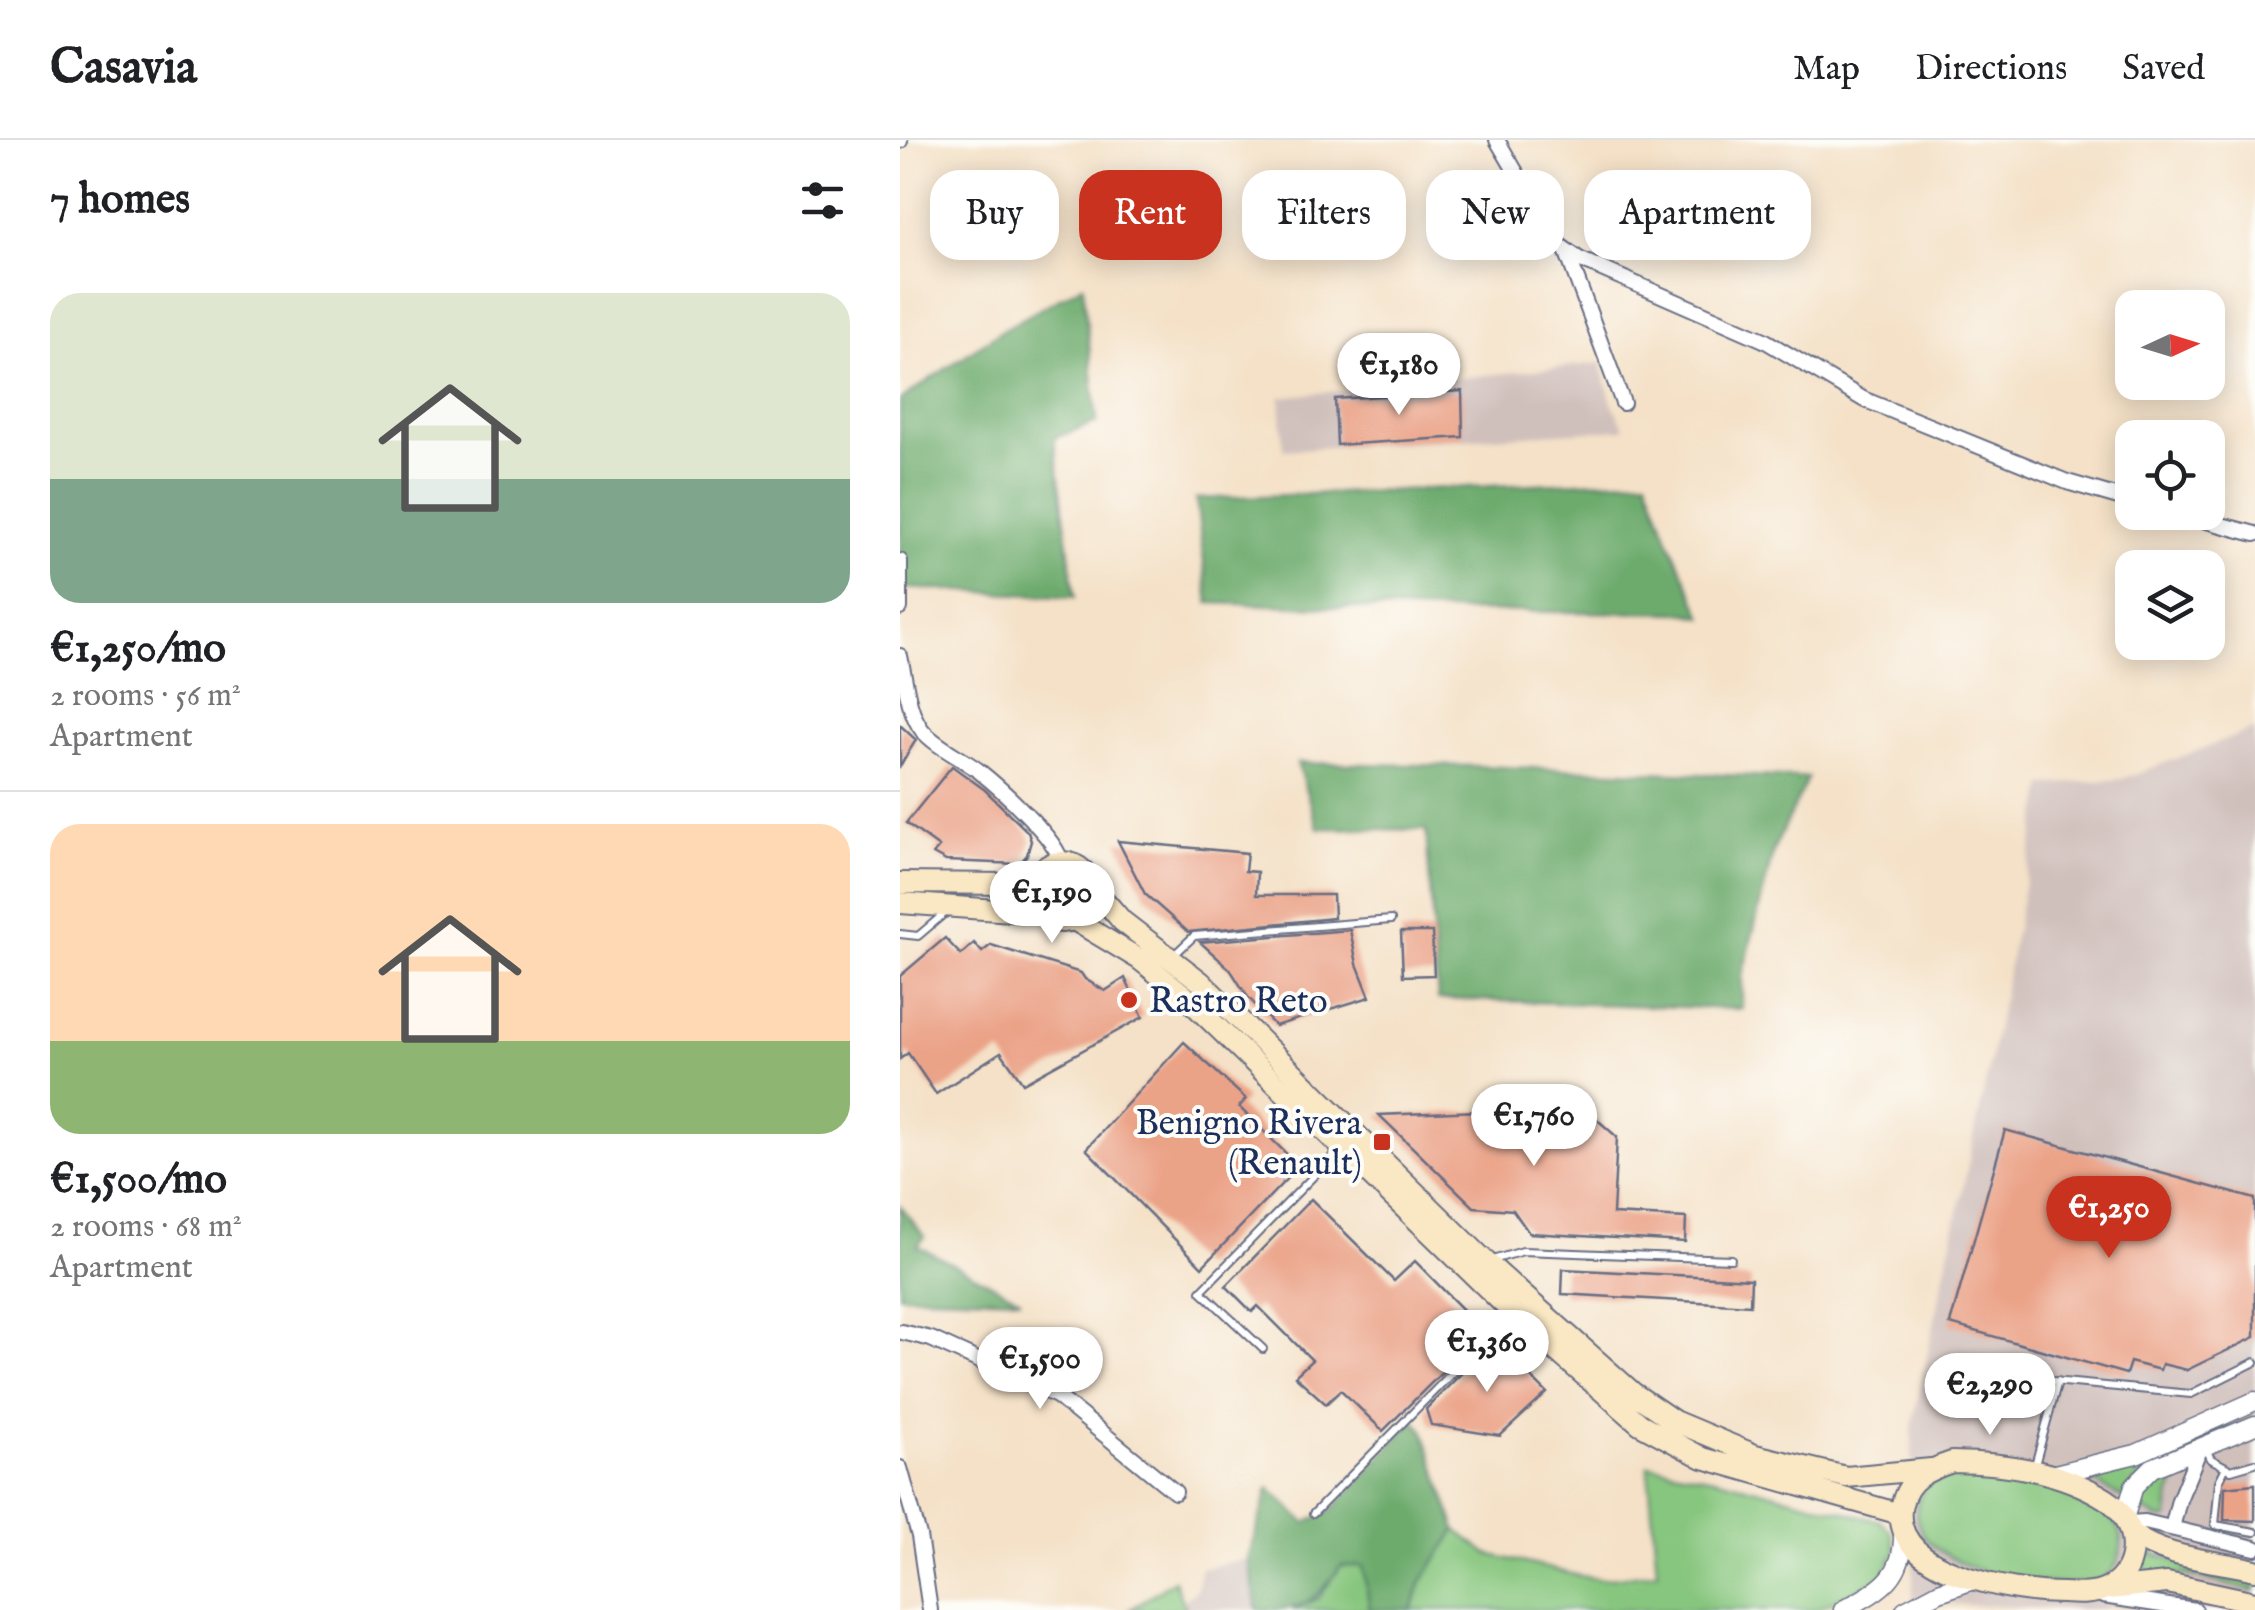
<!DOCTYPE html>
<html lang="en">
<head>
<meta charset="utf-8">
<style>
	body { margin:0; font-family:"IM FELL English",serif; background:#f2f2f2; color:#202124; height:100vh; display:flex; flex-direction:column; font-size:38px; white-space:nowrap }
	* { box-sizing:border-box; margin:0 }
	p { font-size:32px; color:#757577 }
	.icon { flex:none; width:55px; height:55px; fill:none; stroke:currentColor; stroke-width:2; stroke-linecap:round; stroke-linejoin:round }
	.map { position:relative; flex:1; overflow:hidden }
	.side { display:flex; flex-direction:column; background:#fff; width:900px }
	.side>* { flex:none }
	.banner { position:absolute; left:30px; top:30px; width:950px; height:90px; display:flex; gap:20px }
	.needle { width:65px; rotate:86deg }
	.controls { position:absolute; left:1215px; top:150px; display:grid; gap:20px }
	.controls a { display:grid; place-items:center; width:110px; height:110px; border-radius:20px; background:#fff; box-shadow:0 5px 25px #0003; font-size:50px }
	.price { position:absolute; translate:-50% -85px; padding:0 22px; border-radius:35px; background:#fff; color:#222; font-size:32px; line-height:65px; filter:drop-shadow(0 2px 5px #0008) }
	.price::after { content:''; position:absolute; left:50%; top:60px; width:30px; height:22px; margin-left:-15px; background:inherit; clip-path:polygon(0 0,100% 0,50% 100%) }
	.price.current { background:#c8321e; color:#fff }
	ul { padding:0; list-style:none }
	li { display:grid; align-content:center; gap:20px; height:530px; padding:0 50px }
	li+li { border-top:2px solid #e0e0e0 }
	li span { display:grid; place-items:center; height:310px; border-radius:30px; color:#555 }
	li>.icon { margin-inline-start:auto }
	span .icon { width:180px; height:180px; fill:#fffc; stroke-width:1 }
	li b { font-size:42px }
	h2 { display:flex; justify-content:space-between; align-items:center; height:120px; padding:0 50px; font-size:42px }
	.tag { padding:0 35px; border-radius:30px; background:#fff; box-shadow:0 5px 25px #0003; font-size:35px; line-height:90px }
	.tag.current { background:#c8321e; color:#fff }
	header { display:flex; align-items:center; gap:60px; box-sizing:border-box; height:140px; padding:0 50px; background:#fff; border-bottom:2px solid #e0e0e0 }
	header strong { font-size:48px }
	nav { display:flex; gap:55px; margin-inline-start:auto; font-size:35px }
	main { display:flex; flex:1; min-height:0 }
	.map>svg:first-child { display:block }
	.industrial { fill:#d0c0bc }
	.green { fill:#87c67e; stroke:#517a6e; stroke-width:2.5 }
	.forest { fill:#6dab6d; stroke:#446d66; stroke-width:2.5 }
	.building { fill:#eba388 }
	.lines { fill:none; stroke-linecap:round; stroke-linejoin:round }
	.service-casing { stroke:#676d83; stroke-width:10 }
	.minor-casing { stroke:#676d83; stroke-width:18 }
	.tertiary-casing { stroke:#676d83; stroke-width:21 }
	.secondary-casing { stroke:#676d83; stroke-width:24 }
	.service { stroke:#fff; stroke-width:6 }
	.minor { stroke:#fff; stroke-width:14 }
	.tertiary { stroke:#fff; stroke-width:18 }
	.secondary { stroke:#fae7c3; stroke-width:20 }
	.poi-dot { fill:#c8321e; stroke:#fdfcf7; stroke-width:4 }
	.labels { text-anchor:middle; stroke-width:8; stroke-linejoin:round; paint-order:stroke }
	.poi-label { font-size:35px; fill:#1b2f5e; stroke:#fdfcf7; text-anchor:start }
</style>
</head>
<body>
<header>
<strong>Casavia</strong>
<nav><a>Map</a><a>Directions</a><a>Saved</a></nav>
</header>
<main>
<section class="side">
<h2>7 homes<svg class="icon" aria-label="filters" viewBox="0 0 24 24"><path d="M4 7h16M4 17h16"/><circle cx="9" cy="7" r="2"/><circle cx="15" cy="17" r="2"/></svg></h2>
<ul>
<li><span style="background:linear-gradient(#dfe7d0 60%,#7fa58c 0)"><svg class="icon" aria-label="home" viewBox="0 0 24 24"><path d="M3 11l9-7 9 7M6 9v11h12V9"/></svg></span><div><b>€1,250/mo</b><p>2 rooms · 56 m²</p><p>Apartment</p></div></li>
<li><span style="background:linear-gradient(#ffd9b3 70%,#8fb573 0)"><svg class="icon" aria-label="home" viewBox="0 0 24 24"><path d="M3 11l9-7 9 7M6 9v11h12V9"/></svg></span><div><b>€1,500/mo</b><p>2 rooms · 68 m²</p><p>Apartment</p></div></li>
</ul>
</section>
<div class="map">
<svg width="1355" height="1470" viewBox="0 0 1355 1470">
	<rect width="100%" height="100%" fill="#fdfcf7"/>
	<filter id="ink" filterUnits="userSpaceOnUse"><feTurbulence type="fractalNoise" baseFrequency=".01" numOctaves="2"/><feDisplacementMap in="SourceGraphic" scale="20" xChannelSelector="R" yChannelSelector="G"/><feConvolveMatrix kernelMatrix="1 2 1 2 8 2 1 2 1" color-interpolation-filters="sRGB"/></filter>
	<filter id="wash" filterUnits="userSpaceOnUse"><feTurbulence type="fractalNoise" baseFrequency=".0048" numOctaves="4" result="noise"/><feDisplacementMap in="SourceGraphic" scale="40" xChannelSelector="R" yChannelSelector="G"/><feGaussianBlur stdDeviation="2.25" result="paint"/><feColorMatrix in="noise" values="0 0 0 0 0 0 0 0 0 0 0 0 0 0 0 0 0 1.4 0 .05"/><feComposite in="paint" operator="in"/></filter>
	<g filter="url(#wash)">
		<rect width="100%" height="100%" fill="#f4e1c7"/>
		<path class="industrial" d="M701,223L711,260L725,289L383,310L380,257Z
			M1355,589V1470H1253L1211,1466L1202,1470H1177L1013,1462L1012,1286L1087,936L1144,645L1222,639Z
			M348,1419L358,1470H286L284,1460L296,1450L301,1428Z"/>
		<path class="green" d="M149 751a17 17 0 1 1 34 0a17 17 0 1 1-34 0Z
			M1326,1281L1329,1288L1250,1324L1222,1358L1184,1336L1233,1322Z
			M748,1325L819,1339L980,1381L991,1391L996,1411L982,1438L916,1470H512L522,1441L556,1390L588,1414L680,1436L703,1439L757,1432Z
			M1284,1326L1270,1353L1268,1379L1258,1378L1238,1367C1238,1340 1262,1335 1284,1326Z
			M1062,1332C1104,1333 1184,1347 1213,1380C1220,1388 1222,1398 1221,1408C1216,1453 1168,1445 1134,1442C1093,1438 1001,1414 1019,1359C1025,1340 1044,1336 1062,1332Z
			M1244,1412L1355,1439V1451L1290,1435L1239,1434Z
			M441,1426H463L470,1470H392L419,1458Z
			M274,1440L286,1470H229Z"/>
		<path class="forest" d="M183,145L197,282L154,298L175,457L6,448L0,455V260L104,189Z
			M747,339L768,398L803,477L783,473L541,471L309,463L296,359Z
			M397,623L574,626L908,638L874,709L842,837V869L538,859L526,690L418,688Z
			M0,1066L25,1097L18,1106L121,1159L0,1155Z
			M514,1280L523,1290L556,1390L522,1441L512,1470H470L463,1426H441C414,1464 405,1470 358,1470L348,1419L369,1348L406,1383L434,1368Z"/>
		<g id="blocks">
			<path class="building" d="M562,251L563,297L437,305L435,259Z
				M0,585L16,600L0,626Z
				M52,626L85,650L128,692L131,701L127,715L119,724L46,721L33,714L39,707L6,683Z
				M218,701L347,713L345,731L357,732L356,755H433L434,778L288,792L245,754Z
				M450,790L457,824L470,857L375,886L347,856L330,829L300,802Z
				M501,792H532L534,835L503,836Z
				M45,798L61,815L74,803L82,812L91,805L181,833L185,839L205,851L225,838L243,877L123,943L101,912L36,954L8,913L0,919V836Z
				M284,902L346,959L339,967L399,1026L302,1127L186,1009Z
				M683,967L717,997L713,1074L786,1078L785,1102L629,1093L613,1070L574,1067L479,975Z
				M1105,990L1355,1059V1197L1287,1230L1262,1224L1260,1230L1230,1222L1226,1234L1050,1184Z
				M411,1059L494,1141L515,1121L584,1191L483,1291L441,1250L426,1264L395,1236L412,1220L358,1166L352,1172L326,1146Z
				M663,1129L851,1139L850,1165L662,1154Z
				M594,1200L647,1253L600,1296L531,1285L526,1269Z
				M1355,1344V1381L1324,1380L1325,1347Z"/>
		</g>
	</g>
	<g filter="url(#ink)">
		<use href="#blocks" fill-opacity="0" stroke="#676d83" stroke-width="2.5"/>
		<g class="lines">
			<defs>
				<path id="service" d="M0,794L18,796L45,773
					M275,814L294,796L491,780
					M589,1121L623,1111L831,1119
					M363,1209L301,1151L440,1009
					M1056,1232L1291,1254L1355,1222
					M1306,1309L1311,1319L1331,1330L1355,1323
					M1135,1325L1158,1241
					M1326,1327L1319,1341L1315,1385L1355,1392
					M413,1374L609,1175"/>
				<path id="minor" d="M597,0L658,104L666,110L723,263
					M0,1V0
					M666,110L679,119L864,200L963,259L1167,342L1232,361
					M1273,372L1355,394
					M0,421V468
					M0,516C5,538 8,572 22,590C35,606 62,618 79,631C98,646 158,700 161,722
					M2,1192L31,1199L157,1256L275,1352
					M0,1328L19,1396L30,1470
					M1228,1383L1245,1382L1355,1408
					M1272,1388L1279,1360L1300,1308
					M1203,1456L1295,1470"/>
				<path id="tertiary" d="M1151,1335L1236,1314L1355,1261
					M1225,1376L1234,1346L1252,1328L1355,1285
					M943,1470C982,1449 1005,1437 1003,1390
					M1005,1470L1039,1452L1073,1440"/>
				<path id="secondary" d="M132 752a30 30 0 1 1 60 0a30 30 0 1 1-60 0Z
					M0,743L110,744L135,738
					M192,746L222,781L301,842L586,1122L733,1253L774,1281L855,1315L946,1337L1031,1329
					M0,763L140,773
					M174,780L239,819L284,855L612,1172L740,1284L803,1318L1000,1374
					M1052,1322C1104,1323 1160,1330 1206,1359C1237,1378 1243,1429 1208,1448C1195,1455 1178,1454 1163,1453C1116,1453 986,1433 1002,1364C1008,1338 1028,1330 1052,1322Z
					M1232,1394C1266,1419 1315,1420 1355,1430
					M1208,1449L1267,1443L1355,1462"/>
			</defs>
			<use href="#service" class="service-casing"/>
			<use href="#minor" class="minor-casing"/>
			<use href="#tertiary" class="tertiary-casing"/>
			<use href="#secondary" class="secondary-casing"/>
			<use href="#service" class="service"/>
			<use href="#minor" class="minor"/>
			<use href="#tertiary" class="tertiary"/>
			<use href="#secondary" class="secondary"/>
		</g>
	</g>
	<g class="poi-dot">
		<circle cx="229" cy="860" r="10"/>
		<rect x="472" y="992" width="20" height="20" rx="5"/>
	</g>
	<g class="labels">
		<g class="poi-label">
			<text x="249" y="872">Rastro Reto</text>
			<text x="462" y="994" text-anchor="end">Benigno Rivera<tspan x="462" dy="40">(Renault)</tspan></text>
		</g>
	</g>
</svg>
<div class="controls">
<a><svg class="needle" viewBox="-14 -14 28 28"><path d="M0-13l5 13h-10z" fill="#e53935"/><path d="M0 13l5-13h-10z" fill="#757577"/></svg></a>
<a><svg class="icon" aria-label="locate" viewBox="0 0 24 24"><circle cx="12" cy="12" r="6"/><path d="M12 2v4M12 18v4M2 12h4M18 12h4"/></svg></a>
<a><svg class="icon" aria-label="layers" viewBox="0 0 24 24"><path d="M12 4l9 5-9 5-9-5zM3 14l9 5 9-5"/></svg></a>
</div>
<b class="price" style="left:499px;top:278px">€1,180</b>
<b class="price" style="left:152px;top:806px">€1,190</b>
<b class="price" style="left:634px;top:1029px">€1,760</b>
<b class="price current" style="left:1209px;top:1121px">€1,250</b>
<b class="price" style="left:587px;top:1255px">€1,360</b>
<b class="price" style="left:140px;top:1272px">€1,500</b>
<b class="price" style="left:1090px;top:1298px">€2,290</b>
<div class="banner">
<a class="tag">Buy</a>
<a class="tag current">Rent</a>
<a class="tag">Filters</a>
<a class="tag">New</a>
<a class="tag">Apartment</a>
</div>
</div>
</main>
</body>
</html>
